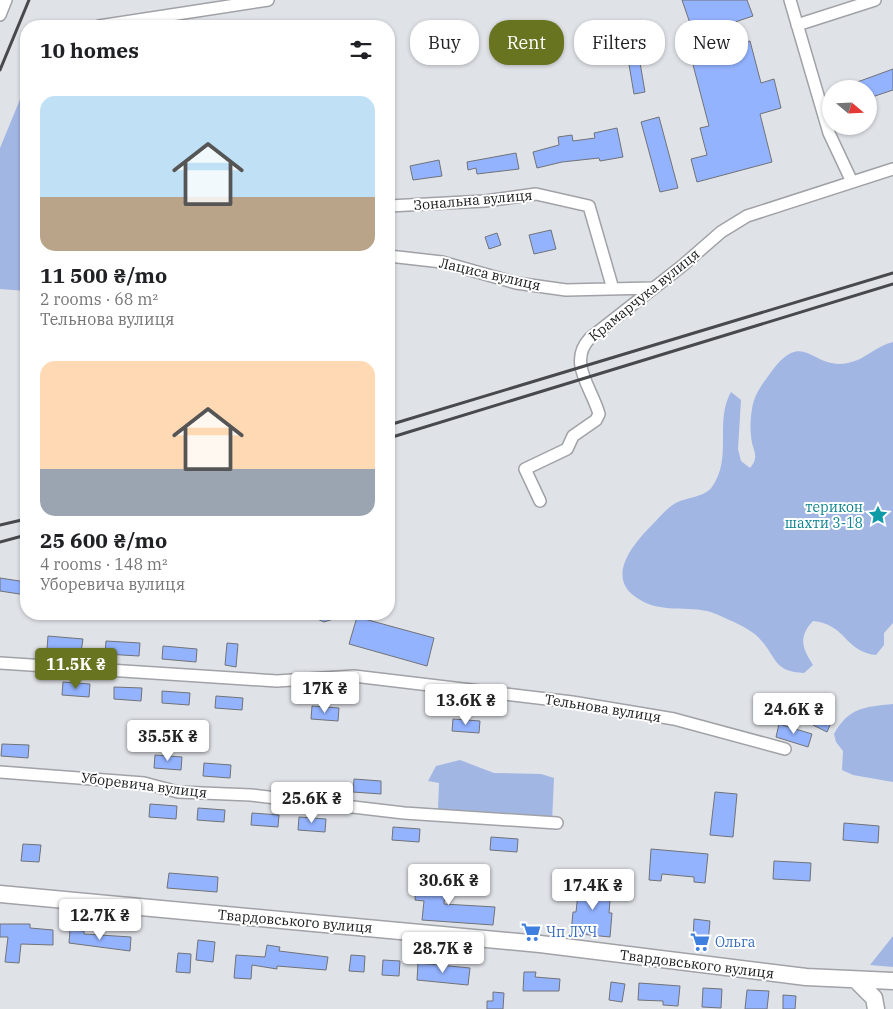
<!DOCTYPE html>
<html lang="en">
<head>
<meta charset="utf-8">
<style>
	body { margin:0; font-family:"IBM Plex Serif",serif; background:#f6f6f6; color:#202124; height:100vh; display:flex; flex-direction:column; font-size:19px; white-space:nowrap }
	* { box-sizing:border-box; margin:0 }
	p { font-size:16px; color:#757577 }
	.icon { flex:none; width:28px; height:28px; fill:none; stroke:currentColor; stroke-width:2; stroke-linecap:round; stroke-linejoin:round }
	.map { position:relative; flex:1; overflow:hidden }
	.side { position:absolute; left:20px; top:20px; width:375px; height:600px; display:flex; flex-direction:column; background:#fff; border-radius:20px; box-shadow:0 1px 4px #0004 }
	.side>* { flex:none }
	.top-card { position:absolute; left:410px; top:20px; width:408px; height:45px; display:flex; gap:10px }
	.needle { width:32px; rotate:109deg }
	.controls { position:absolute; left:822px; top:80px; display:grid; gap:10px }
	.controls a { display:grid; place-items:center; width:55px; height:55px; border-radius:50%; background:#fff; box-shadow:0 1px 4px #0004; font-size:25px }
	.price { position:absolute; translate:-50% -42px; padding:0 11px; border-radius:5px; background:#fff; color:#222; font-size:16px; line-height:32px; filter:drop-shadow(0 1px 2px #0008) }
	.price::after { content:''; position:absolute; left:50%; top:30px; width:15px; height:11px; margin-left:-8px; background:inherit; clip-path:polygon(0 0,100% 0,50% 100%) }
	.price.selected { background:#68741f; color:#fff }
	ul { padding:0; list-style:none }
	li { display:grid; align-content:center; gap:10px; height:265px; padding:0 20px }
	li span { display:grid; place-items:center; height:155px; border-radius:15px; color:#555 }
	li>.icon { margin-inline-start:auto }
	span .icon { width:90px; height:90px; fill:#fffc; stroke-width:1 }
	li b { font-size:21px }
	h2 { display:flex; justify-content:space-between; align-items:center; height:60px; padding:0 20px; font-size:21px }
	.chip { padding:0 18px; border-radius:20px; background:#fff; box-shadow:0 1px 4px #0004; font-size:18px; line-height:45px }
	.chip.selected { background:#68741f; color:#fff }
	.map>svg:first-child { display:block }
	.green { fill:#a2b6e4 }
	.building { fill:#94b3ff; stroke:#707277 }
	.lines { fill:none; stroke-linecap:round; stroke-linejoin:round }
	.street-casing { stroke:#a0a2a7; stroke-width:14 }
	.secondary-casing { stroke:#a0a2a7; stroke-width:19 }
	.street { stroke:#fff; stroke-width:11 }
	.secondary { stroke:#fff; stroke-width:16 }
	.rail { stroke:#47494c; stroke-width:3 }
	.labels { text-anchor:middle; stroke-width:4; stroke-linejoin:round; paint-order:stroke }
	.street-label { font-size:14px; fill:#17181a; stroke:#fff }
	.culture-label { font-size:14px; fill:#0d838f; stroke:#fff; text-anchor:end }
	.shop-label { font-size:14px; fill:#366cbe; stroke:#fff; text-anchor:start }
</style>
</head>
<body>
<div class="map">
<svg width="893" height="1009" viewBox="0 0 893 1009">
	<rect width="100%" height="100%" fill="#dfe2e7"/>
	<path class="green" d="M26,85V291L0,289V148Z
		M893,342V623L884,633V645L876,655C845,652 846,624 813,621C798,637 802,648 813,665L804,673C773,672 777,657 759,638C750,628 729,620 716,614C692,604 666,614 642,601C603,581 631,546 652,525C659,518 666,509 674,504C685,497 704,498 712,487C733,457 714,422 731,392L741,400L738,449L741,461L750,468C752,466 755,461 755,458C756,454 753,447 752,443C750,432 750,420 752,409C754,395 761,386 769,375C804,325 811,371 848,363C865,360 877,345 893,342Z
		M893,704V782L853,775L842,770L843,751L836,742L834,734C849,707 865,707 893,704Z
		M460,760L494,773L541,774L554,778L552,823L438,809L439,783L428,781L436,766Z
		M893,936V967L870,965Z"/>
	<path class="building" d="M682,0H747L753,16L735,22L742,43L750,41L761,83L774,79L781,108L760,114L772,162L697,182L691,159L707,155L700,128L709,126L692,61L702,58Z
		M636,39L645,92L634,94L625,41Z
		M893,69V90L869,98V89H838Z
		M659,117L678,188L660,192L641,122Z
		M617,128L623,157L600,161L599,158L562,162L537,168L533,152L559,145L558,137L572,135L573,141L595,138L594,133Z
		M516,153L519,169L477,174L476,168L468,170L467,162Z
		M439,160L442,176L413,180L410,166Z
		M551,230L556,249L534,254L529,235Z
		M497,233L501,245L489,249L485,237Z
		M0,578L26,582V595L0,591Z
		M306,614H346V615L324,622Z
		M357,617L434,638L427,666L349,644Z
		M48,636L83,639L81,652L47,649Z
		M106,641L140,643L139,656L105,654Z
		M227,643L238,644L236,667L225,665Z
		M163,646L197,649L196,662L162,659Z
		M63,682L90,684L89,697L62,695Z
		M114,687L142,688L141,701L114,699Z
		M162,691L190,693L189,705L162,703Z
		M216,696L243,698L242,710L215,708Z
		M312,706L339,708L338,721L311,719Z
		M819,711L833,718L827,732L813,725Z
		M453,719L480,721L479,733L452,731Z
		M779,724L812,734L808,747L776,737Z
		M2,744L29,745L28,758L1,756Z
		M155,755L182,757L181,770L154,768Z
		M204,763L231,765L230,778L203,776Z
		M354,779L381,781V794L353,792Z
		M715,792L737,794L733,837L710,835Z
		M150,804L177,806L176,819L149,817Z
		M198,808L225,810L224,822L197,820Z
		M252,813L279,815L278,827L251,825Z
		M299,817L326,819L325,832L298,830Z
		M844,823L879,826L878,843L843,840Z
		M393,827L420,829L419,842L392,840Z
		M491,837L518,839L517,852L490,850Z
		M23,844L41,845L39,862L21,861Z
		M651,849L708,854L705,883L694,882V877L662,874L661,881L649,880Z
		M774,861L811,863L810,881L773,879Z
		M169,873L218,877L217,892L167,888Z
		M416,879L446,881L444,904L495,907L493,925L422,920L424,901L415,900Z
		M579,884L611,887L609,913H612L610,937L571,933L573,912H576Z
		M694,919L710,921L708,943L693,941Z
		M0,924H30V928L53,930V945L21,944L19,963L5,962L8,937H0Z
		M70,930L84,931V934L131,937L130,951L69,943Z
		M198,940L215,942L213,962L196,960Z
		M267,945L280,947L279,951L328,957L326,970L277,966V969L252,965L251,979L234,978L236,955L265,957Z
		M178,953L191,954L190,973L176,972Z
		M351,955L365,956L364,972L349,971Z
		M383,960L400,961L399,976L382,975Z
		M418,963L470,968L468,985L417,980Z
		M524,972H536L535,977L560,979L559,991H523Z
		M611,982L625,984L622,1002L609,1000Z
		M639,983L680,986L678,1006L663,1005V1001L638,1000Z
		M703,988L722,989L721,1008L702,1007Z
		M747,990L769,991L767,1009H745Z
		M493,992L504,993L503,1009H487V1001H493Z
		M783,995L796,996L795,1009H783Z"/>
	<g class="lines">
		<defs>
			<path id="street" d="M790,0L829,133L852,182
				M0,15L6,0
				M797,25L875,0
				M99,26L268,0
				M389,206L485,201L536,194L589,206L613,289
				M389,256L442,262L516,283L566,290L652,288
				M540,501L525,469L567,449L573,436L596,420L599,414C592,388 567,362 590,338L682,266L721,232L747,216L893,169
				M0,663L277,681L354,676L572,702L674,719L785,749
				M0,772L144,783L178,792L251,795L404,813L557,823"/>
			<path id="secondary" d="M0,894L540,944L806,977L893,981
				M857,981L874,998L876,1009"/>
		</defs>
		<use href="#street" class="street-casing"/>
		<use href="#secondary" class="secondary-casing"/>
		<use href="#street" class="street"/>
		<use href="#secondary" class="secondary"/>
		<path class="rail" d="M0,70L29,0
			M389,425L893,273
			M389,438L893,284
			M0,525L26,519
			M0,542L26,535"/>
	</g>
	<defs>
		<symbol id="sight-bare" viewBox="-9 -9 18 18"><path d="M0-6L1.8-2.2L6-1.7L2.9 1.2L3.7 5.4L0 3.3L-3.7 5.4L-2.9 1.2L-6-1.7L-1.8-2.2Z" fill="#0f9aa8" stroke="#fff" stroke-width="2.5" paint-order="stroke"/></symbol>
		<symbol id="supermarket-bare" viewBox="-9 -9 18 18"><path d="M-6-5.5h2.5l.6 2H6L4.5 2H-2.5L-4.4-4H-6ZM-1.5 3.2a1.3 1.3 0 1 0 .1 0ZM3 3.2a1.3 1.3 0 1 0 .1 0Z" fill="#3f7fe0" stroke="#fff" stroke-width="2.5" paint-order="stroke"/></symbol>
	</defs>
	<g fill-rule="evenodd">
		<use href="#sight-bare" x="864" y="501" width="28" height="28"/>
		<use href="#supermarket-bare" x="517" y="918" width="28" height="28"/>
		<use href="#supermarket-bare" x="686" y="928" width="28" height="28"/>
	</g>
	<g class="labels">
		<g class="street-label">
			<text transform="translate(473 200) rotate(-5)" y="5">Зональна вулиця</text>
			<text transform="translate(490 274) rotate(13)" y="5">Лациса вулиця</text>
			<text transform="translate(644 295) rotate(-39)" y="5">Крамарчука вулиця</text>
			<text transform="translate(603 708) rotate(9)" y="5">Тельнова вулиця</text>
			<text transform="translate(144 785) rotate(7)" y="5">Уборевича вулиця</text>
			<text transform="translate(295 921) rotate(5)" y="5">Твардовського вулиця</text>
			<text transform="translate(697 964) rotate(7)" y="5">Твардовського вулиця</text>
		</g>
		<g class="culture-label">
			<text x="863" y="512">терикон<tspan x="863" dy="16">шахти 3-18</tspan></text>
		</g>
		<g class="shop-label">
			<text x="546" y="937">Чп ЛУЧ</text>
			<text x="715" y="947">Ольга</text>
		</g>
	</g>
</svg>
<div class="controls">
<a><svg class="needle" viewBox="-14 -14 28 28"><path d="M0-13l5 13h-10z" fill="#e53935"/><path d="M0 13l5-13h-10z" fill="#757577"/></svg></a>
</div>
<b class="price selected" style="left:76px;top:690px">11.5K ₴</b>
<b class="price" style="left:325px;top:714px">17K ₴</b>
<b class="price" style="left:466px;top:726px">13.6K ₴</b>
<b class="price" style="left:794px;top:735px">24.6K ₴</b>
<b class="price" style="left:168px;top:762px">35.5K ₴</b>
<b class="price" style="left:312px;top:824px">25.6K ₴</b>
<b class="price" style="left:449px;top:906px">30.6K ₴</b>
<b class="price" style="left:593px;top:911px">17.4K ₴</b>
<b class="price" style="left:100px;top:941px">12.7K ₴</b>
<b class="price" style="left:443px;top:974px">28.7K ₴</b>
<div class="top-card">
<a class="chip">Buy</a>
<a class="chip selected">Rent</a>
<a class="chip">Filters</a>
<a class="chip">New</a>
</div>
<section class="side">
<h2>10 homes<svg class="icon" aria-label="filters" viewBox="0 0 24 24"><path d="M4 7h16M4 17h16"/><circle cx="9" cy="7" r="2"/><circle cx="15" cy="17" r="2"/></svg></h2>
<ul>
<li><span style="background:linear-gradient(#bfe0f5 65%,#b9a48a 0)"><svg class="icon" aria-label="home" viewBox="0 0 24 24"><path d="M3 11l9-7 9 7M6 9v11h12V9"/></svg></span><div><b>11 500 ₴/mo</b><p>2 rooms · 68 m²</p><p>Тельнова вулиця</p></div></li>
<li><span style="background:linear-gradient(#ffd9b3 70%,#9aa5b1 0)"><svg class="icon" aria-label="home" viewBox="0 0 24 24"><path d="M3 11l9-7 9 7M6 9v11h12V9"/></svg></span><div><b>25 600 ₴/mo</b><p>4 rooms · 148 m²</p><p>Уборевича вулиця</p></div></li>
</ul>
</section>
</div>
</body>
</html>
